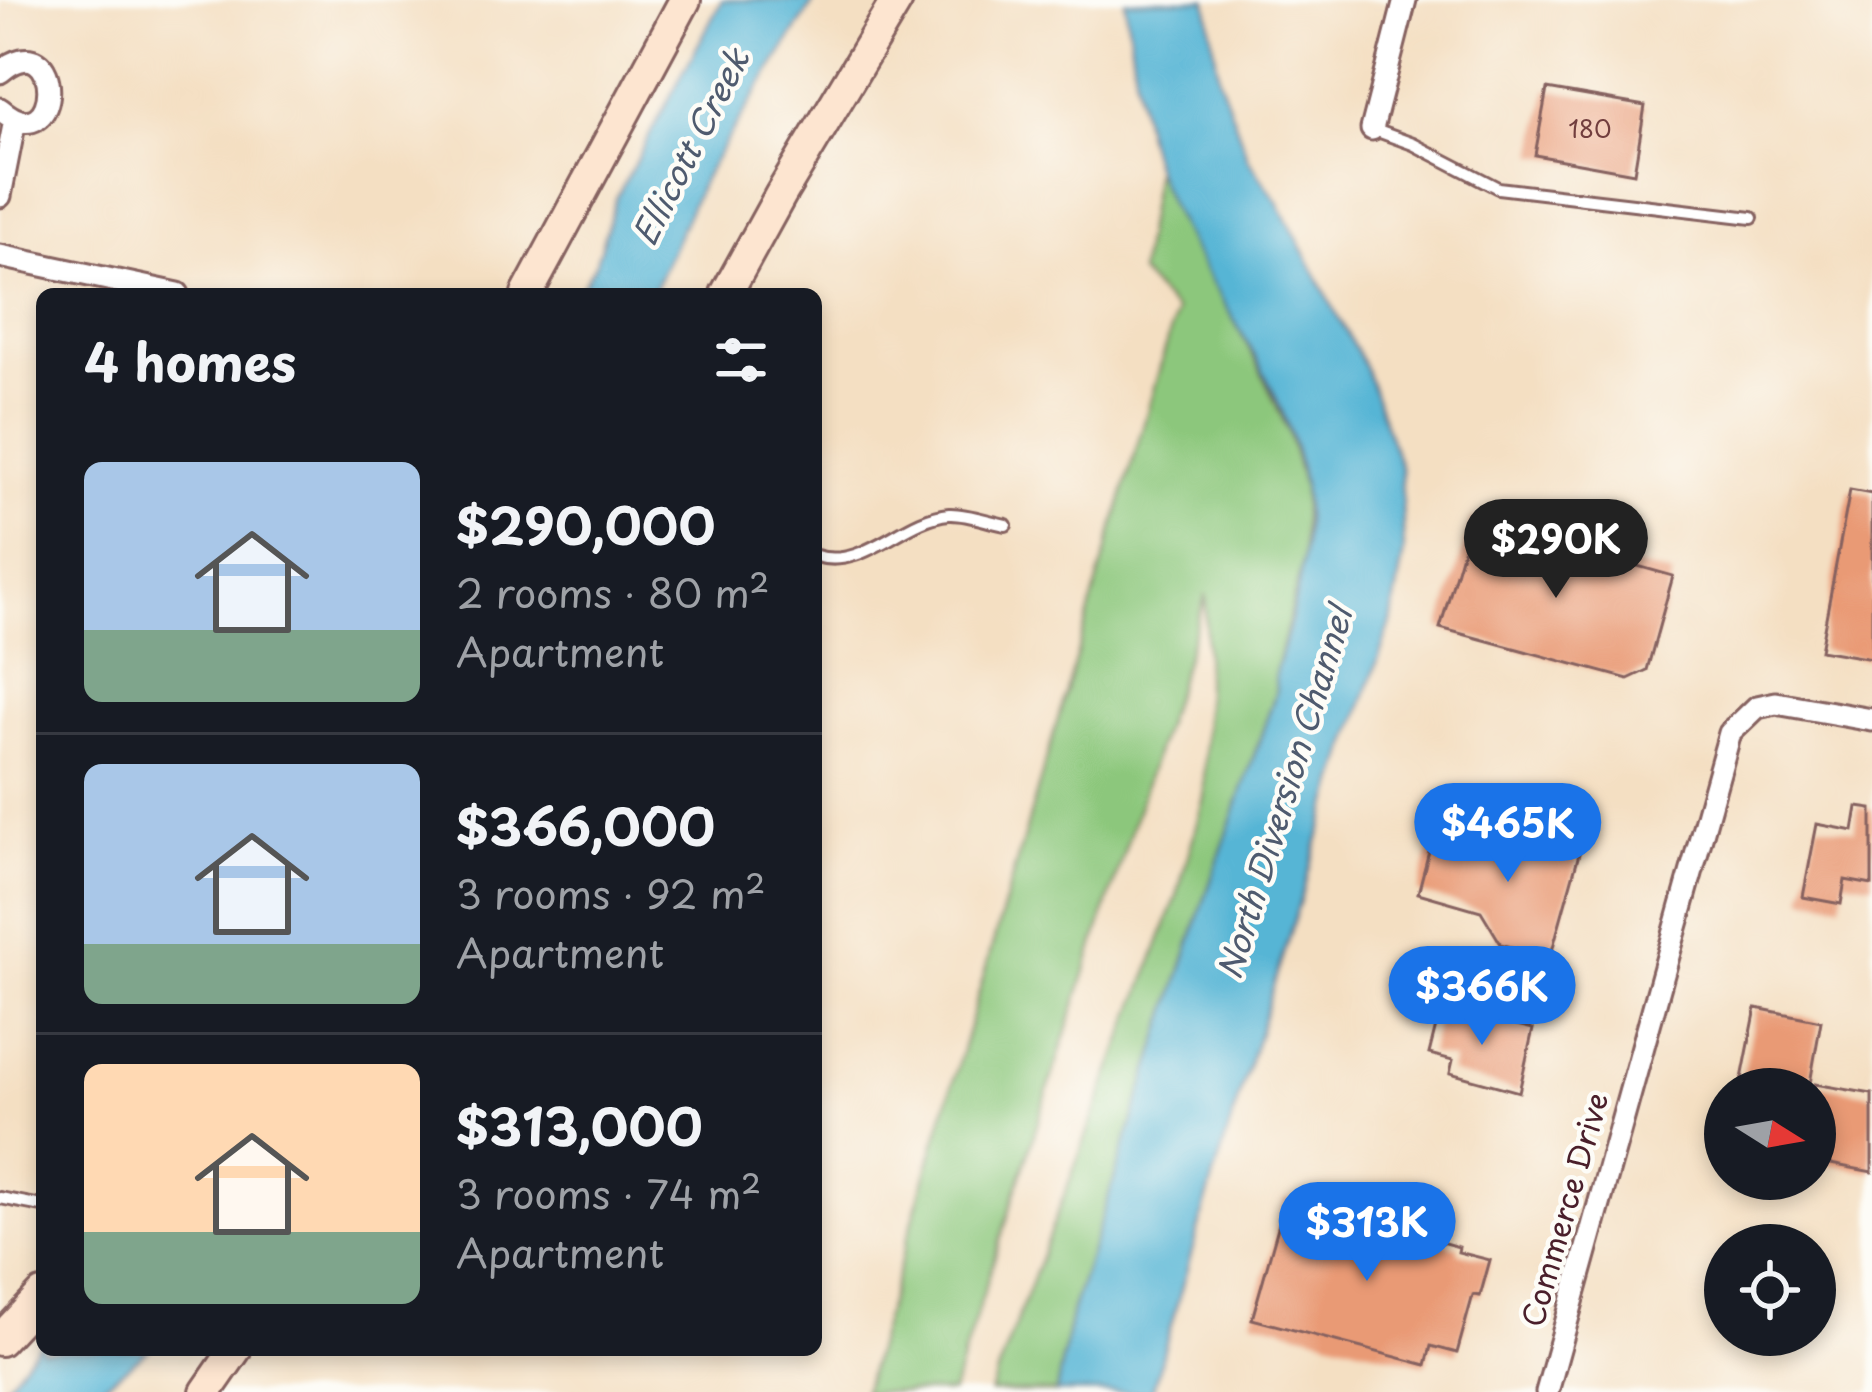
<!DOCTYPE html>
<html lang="en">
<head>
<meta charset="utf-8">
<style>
	body { margin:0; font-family:"Playpen Sans",sans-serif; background:#20242c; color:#f1f3f6; height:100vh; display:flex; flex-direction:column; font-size:45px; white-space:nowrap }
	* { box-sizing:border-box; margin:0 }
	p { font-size:39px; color:#9ea1a6 }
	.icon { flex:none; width:66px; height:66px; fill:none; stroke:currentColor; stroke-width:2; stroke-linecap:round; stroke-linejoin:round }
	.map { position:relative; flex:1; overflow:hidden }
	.drawer { position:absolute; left:36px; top:288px; width:786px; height:1068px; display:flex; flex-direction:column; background:#171b24; border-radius:18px; box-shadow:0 6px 18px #0003 }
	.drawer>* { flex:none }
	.needle { width:78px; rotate:101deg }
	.controls { position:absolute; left:1704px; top:1068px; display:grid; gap:24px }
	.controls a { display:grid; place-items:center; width:132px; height:132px; border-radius:50%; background:#171b24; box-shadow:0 6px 18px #0003; font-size:60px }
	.price { position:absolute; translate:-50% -102px; padding:0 27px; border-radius:42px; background:#1a73e8; color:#fff; font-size:39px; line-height:78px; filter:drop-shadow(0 3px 6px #0008) }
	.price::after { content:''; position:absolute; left:50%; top:72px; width:36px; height:27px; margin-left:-18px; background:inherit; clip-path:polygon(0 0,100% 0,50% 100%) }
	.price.on { background:#222; color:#fff }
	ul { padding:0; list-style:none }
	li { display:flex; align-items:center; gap:36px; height:300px; padding:0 48px }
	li+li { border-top:3px solid #363941 }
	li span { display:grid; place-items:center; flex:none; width:336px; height:240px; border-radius:18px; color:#555 }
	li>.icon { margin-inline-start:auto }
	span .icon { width:144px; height:144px; fill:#fffc; stroke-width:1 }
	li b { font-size:51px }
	h2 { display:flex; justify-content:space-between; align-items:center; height:144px; padding:0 48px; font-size:51px }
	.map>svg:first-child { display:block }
	.green { fill:#8cc77c; stroke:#6b7354; stroke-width:3 }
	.water { fill:#56b5d5; stroke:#506a80; stroke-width:3 }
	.building { fill:#e99a75 }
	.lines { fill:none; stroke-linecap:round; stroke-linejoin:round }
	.lane-casing { stroke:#866260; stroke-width:16 }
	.street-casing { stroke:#866260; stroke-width:27 }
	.secondary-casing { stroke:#866260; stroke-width:36 }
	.lane { stroke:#fff; stroke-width:10 }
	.street { stroke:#fff; stroke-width:21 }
	.secondary { stroke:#fde5d0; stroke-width:30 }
	.labels { text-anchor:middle; stroke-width:9; stroke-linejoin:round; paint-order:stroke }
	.number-label { font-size:24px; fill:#723e3e }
	.street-label { font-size:30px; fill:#4a1f2b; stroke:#fdfcf7 }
	.water-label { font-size:33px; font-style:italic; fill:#4f5b6f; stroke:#fdfcf7 }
</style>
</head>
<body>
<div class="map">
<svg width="1872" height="1392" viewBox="0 0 1872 1392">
	<rect width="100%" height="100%" fill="#fdfcf7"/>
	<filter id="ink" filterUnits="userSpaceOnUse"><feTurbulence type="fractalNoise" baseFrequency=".00833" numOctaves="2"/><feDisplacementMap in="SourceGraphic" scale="24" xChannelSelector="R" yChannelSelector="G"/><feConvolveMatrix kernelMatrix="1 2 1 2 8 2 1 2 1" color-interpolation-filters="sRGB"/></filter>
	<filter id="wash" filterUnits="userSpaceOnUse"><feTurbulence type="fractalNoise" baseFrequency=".004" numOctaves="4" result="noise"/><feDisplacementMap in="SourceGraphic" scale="48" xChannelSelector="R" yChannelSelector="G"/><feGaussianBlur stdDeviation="2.7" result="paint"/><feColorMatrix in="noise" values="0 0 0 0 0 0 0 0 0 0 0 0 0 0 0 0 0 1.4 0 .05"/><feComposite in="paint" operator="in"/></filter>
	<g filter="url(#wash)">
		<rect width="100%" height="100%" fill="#f4dfc2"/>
		<path class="green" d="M1155,170L1259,367L1288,431L1303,486V561L1275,674L1276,692L1203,904L1072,1310L1056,1392H990L1177,896L1204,797L1206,594L952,1392H863L1176,312L1139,273Z"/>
		<path class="water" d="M722,0H815L704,177L652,294H577L595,265L616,198Z
			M1207,0L1219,78L1248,158L1278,202L1366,370L1401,469L1404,552L1391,623L1345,755L1205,1206L1152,1392H1056L1072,1310L1203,904L1276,692L1275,674C1293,613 1312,550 1303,485C1286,370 1194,279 1156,171C1140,126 1132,50 1125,1Z
			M42,1340V1350H149L94,1392H0Z"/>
		<g id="blocks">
			<path class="building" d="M1547,89L1645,106L1634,173L1535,155Z
				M1850,490L1872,494V659L1820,650Z
				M1472,519L1673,576L1647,670L1628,679L1440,628Z
				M1858,807L1872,809V885L1845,880L1841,904L1803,897L1817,824L1854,831Z
				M1533,829L1582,843L1550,958L1501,944L1481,911L1418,893L1433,836L1497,854Z
				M1441,1006L1533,1029L1519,1092L1450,1073L1453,1060L1429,1054Z
				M1756,1008L1821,1021L1809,1089H1740Z
				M1815,1084L1872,1094V1172L1815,1161Z
				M1286,1199L1459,1247L1458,1252L1490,1260L1480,1296L1473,1295L1457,1353L1431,1346L1426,1365L1252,1319Z"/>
		</g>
	</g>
	<g filter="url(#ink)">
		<use href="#blocks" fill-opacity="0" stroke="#866260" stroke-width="3"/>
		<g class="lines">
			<defs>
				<path id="lane" d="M1372,129L1413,144L1498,188L1752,218
					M816,556C864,571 903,518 949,514C966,513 989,522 1006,525
					M0,1198L42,1206"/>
				<path id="street" d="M0,72C65,17 65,164 0,109
					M1372,129L1405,0
					M0,196L15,120
					M0,256L178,294
					M1547,1392L1730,733L1757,707L1776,703L1872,720"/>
				<path id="secondary" d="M527,294L685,0
					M726,294L781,194L897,0
					M0,1340L42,1295
					M206,1392L235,1350"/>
			</defs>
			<use href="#lane" class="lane-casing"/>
			<use href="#street" class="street-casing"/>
			<use href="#secondary" class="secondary-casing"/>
			<use href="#lane" class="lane"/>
			<use href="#street" class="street"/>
			<use href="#secondary" class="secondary"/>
		</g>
	</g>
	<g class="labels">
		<g class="number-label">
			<text x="1590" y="138">180</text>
		</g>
		<g class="street-label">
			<text transform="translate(1566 1210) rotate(-74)" y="10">Commerce Drive</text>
		</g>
		<g class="water-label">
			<text transform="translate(691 147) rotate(-63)" y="12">Ellicott Creek</text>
			<text transform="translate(1285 793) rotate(-73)" y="12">North Diversion Channel</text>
		</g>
	</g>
</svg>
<div class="controls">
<a><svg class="needle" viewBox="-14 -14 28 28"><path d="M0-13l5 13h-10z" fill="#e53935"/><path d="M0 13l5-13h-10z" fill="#9ea1a6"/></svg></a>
<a><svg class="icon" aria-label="locate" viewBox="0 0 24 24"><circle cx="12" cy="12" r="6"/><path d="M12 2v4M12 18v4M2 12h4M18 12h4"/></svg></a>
</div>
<b class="price on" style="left:1556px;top:601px">$290K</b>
<b class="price" style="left:1508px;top:885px">$465K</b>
<b class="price" style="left:1482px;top:1048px">$366K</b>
<b class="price" style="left:1367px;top:1284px">$313K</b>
<section class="drawer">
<h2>4 homes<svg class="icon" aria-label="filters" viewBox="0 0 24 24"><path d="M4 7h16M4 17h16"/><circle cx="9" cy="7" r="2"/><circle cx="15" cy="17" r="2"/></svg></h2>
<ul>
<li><span style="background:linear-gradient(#a9c7e8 70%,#7fa58c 0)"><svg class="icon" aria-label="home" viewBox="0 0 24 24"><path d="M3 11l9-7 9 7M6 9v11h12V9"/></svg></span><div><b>$290,000</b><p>2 rooms · 80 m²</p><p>Apartment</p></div></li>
<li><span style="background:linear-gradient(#a9c7e8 75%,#7fa58c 0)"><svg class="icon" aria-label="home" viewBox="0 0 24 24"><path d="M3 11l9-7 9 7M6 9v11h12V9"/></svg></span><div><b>$366,000</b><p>3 rooms · 92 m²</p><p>Apartment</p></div></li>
<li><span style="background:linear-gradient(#ffd9b3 70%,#7fa58c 0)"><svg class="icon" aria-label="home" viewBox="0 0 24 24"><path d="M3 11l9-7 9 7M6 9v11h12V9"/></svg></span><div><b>$313,000</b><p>3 rooms · 74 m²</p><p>Apartment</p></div></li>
</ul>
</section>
</div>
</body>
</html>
